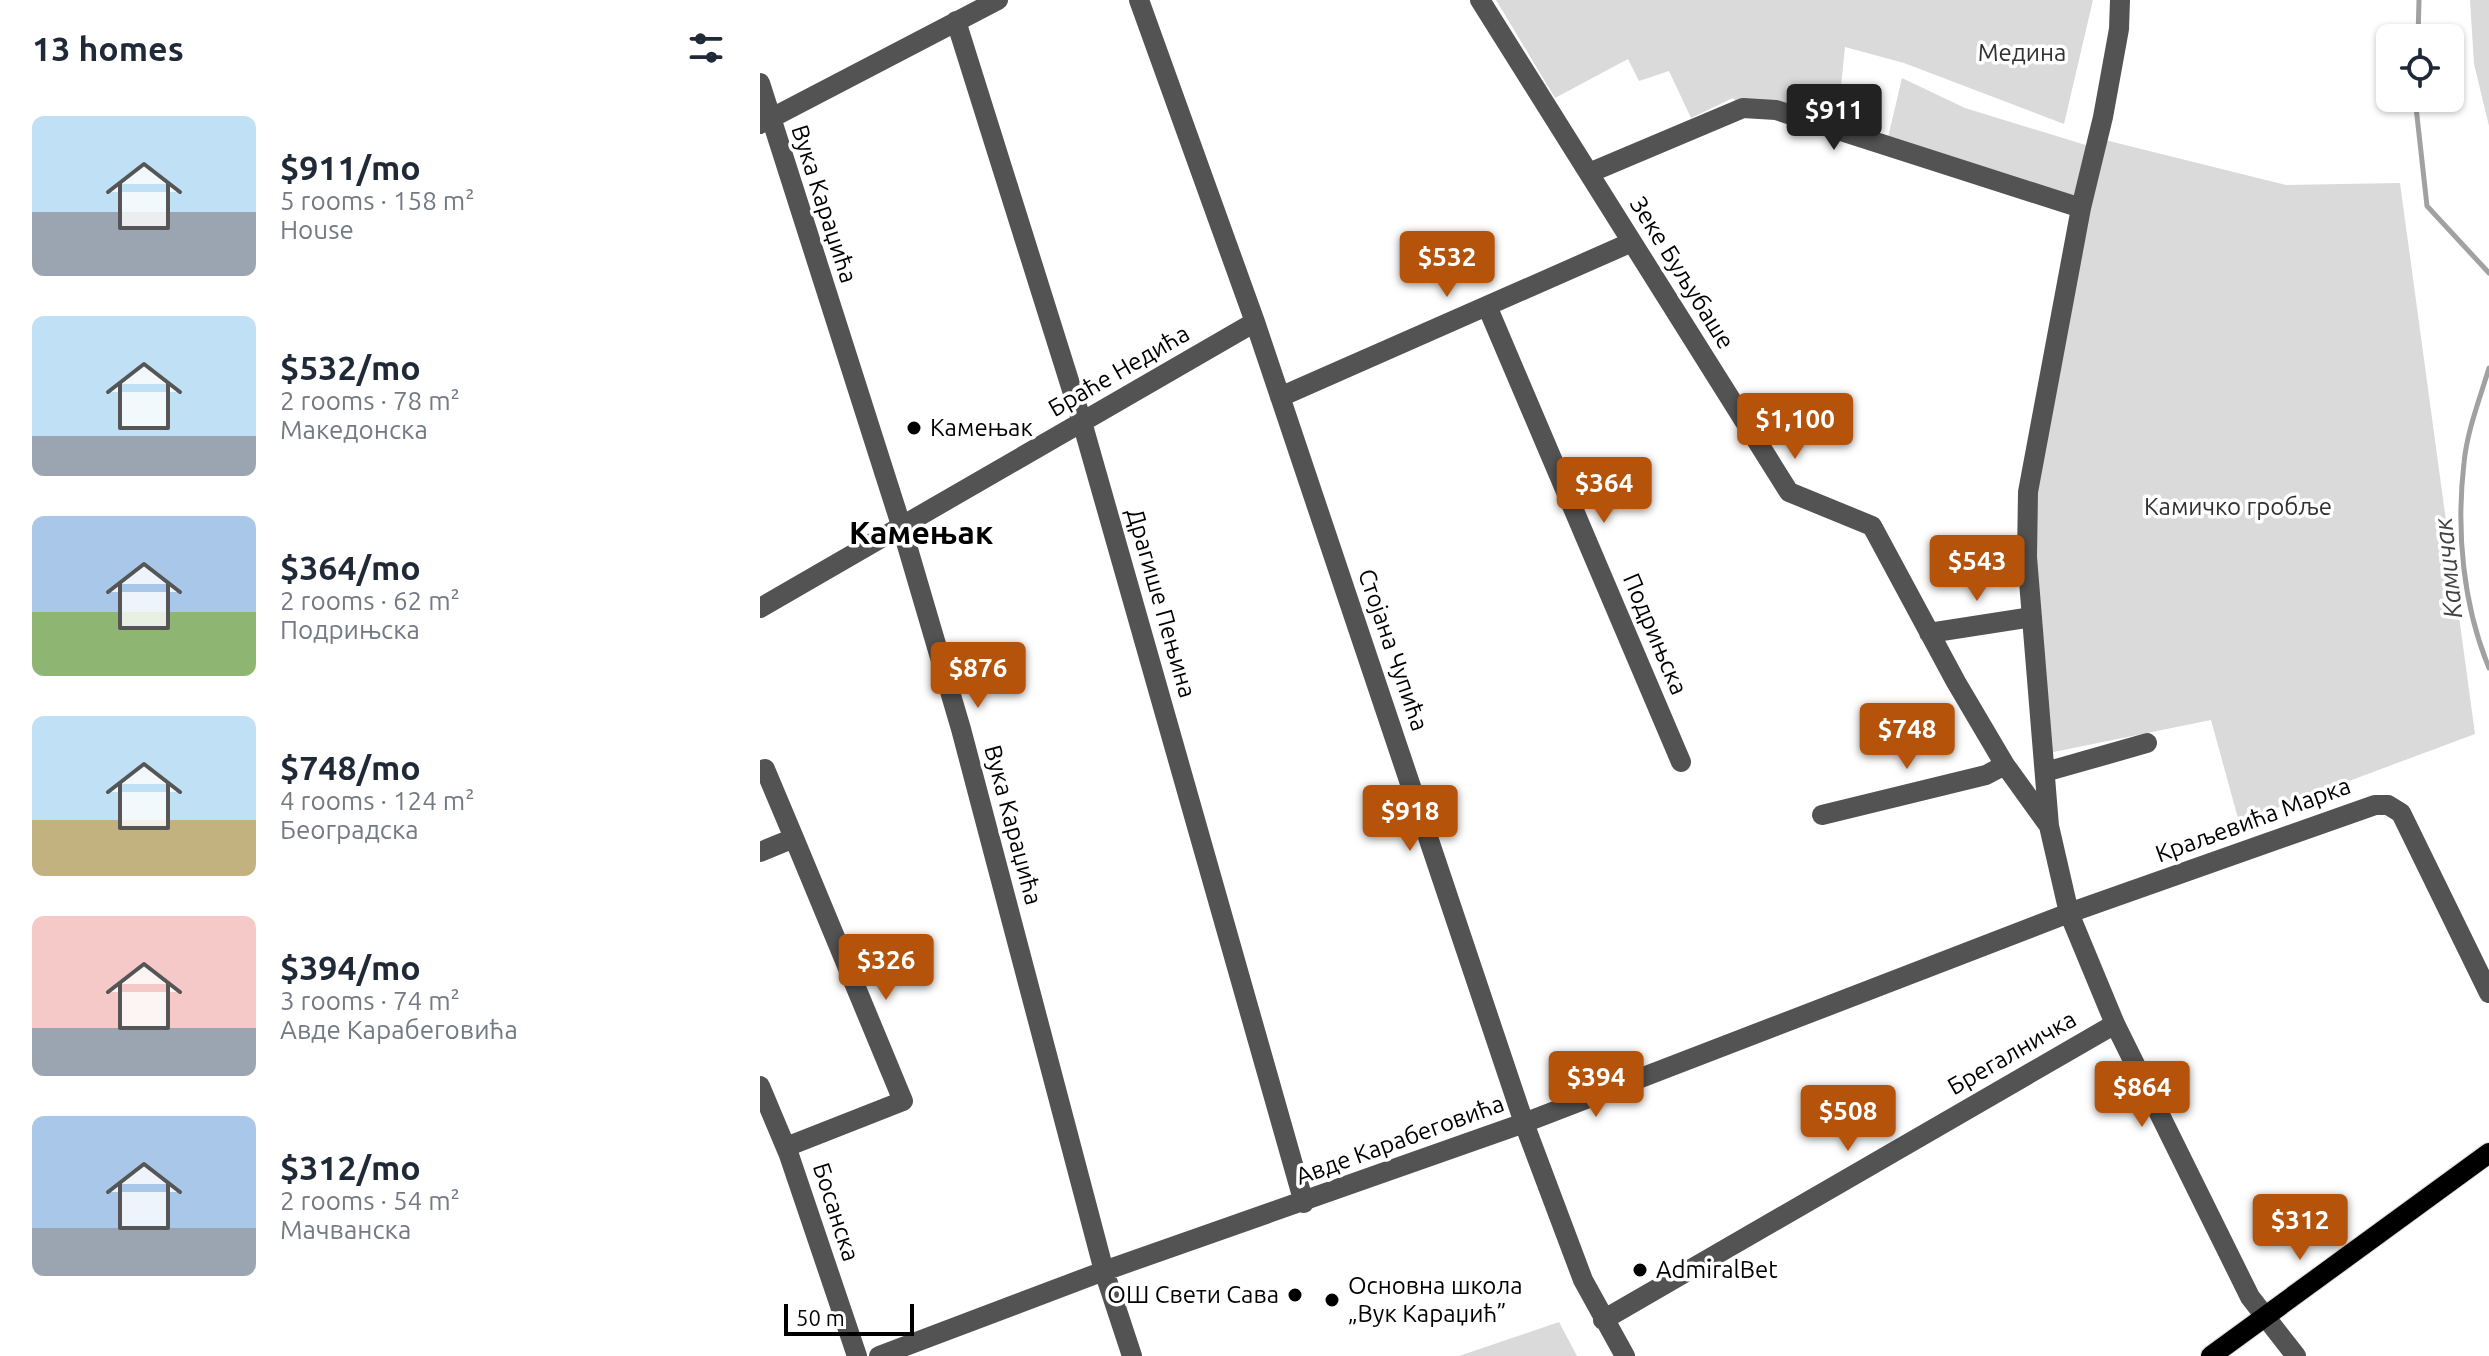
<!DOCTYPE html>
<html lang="en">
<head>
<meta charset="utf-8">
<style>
	body { margin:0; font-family:Ubuntu,sans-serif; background:#f2f2f3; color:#1f2937; height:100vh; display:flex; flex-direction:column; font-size:30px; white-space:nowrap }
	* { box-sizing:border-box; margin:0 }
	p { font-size:26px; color:#747a83 }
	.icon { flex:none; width:44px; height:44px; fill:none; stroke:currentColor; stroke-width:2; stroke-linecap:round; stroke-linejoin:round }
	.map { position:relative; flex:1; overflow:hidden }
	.side { display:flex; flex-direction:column; background:#fff; width:760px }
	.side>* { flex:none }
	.fabs { position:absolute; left:1616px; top:24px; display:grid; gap:16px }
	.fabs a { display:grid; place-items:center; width:88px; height:88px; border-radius:12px; background:#fff; box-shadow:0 2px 6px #0004; font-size:40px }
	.scale { position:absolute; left:24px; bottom:20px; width:130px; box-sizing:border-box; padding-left:8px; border:4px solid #000; border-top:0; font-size:22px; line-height:28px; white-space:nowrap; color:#000; -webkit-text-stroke:6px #fff; paint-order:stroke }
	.price { position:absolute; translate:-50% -68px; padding:0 18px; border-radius:8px; background:#b45309; color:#fff; font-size:26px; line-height:52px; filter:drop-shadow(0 2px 4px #0008) }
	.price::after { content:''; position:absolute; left:50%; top:48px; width:24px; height:18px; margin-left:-12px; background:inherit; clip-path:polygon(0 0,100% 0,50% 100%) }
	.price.current { background:#222; color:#fff }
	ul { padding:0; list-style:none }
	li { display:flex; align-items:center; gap:24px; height:200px; padding:0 32px }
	li span { display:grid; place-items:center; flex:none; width:224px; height:160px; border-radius:12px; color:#555 }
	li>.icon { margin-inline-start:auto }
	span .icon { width:96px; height:96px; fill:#fffc; stroke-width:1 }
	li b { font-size:34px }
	h2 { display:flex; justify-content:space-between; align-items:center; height:96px; padding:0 32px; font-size:34px }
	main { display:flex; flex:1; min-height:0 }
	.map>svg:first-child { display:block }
	.green { fill:#dadada }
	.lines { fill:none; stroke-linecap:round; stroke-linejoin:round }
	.stream { stroke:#a1a1a1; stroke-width:5 }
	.major-casing { stroke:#dbdbdb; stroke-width:22 }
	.minor { stroke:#535353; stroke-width:20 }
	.major { stroke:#000; stroke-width:20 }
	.poi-dot { fill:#000; stroke:#fff; stroke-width:3 }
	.labels { text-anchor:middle; stroke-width:7; stroke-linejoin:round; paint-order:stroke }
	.park-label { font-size:24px; fill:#313131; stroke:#fff }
	.street-label { font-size:24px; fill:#000; stroke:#fff }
	.poi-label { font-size:24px; fill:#000; stroke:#fff; text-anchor:start }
	.water-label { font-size:26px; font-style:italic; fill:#424242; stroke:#fff }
	.district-label { font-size:32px; font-weight:bold; fill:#000; stroke:#fff }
</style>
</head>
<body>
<main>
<section class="side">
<h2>13 homes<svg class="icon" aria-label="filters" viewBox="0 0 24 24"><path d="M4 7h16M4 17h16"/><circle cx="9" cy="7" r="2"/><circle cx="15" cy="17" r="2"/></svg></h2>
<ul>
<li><span style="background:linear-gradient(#bfe0f5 60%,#9aa5b1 0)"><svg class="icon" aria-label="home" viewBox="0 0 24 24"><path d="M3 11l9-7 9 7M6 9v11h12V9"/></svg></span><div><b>$911/mo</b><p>5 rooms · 158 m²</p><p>House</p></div></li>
<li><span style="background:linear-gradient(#bfe0f5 75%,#9aa5b1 0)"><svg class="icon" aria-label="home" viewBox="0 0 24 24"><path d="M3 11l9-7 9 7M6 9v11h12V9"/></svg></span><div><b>$532/mo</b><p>2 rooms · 78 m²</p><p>Македонска</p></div></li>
<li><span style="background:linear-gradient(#a9c7e8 60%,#8fb573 0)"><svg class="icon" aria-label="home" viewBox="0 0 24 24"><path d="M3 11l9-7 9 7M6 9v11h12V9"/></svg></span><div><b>$364/mo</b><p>2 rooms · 62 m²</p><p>Подрињска</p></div></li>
<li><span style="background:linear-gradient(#bfe0f5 65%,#c2b280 0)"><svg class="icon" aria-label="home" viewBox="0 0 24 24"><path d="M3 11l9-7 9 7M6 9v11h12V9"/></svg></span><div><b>$748/mo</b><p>4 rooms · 124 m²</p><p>Београдска</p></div></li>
<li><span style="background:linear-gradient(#f6c9c9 70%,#9aa5b1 0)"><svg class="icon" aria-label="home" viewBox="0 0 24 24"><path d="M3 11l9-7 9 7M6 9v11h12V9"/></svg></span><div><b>$394/mo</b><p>3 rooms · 74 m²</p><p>Авде Карабеговића</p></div></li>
<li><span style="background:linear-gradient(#a9c7e8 70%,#9aa5b1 0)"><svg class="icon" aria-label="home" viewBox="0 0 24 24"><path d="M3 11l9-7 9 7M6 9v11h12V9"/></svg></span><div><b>$312/mo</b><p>2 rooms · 54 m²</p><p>Мачванска</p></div></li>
</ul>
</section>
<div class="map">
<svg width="1729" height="1356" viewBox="0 0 1729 1356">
	<rect width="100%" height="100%" fill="#fff"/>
	<path class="green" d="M736,0H1333L1304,124L1144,63L1085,47L1081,87L1121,99L1112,141L983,108L973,98L931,118L909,71L879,81L868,59L795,98Z
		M1710,0H1729V126L1714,64Z
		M1142,78L1205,108L1329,146L1312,206L1126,146Z
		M1341,139L1526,185L1640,183L1715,734L1479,822L1451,720L1279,755L1273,501Z
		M799,1322L817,1356H699Z"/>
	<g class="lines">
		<path class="stream" d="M1658,38L1659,0
			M1655,98L1667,206L1729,273
			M1729,368C1720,398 1707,431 1704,463C1696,531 1703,605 1729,668"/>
		<defs>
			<path id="major" d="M1451,1356L1729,1153"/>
		</defs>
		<use href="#major" class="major-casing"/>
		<path class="minor" d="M379,0L495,322L764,1123L823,1280L865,1356
			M720,0L1029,492L1112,526L1196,682L1245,765L1289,826L1309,913L1355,1024L1490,1297L1536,1356
			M196,21L322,422L544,1203
			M0,83L141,525L201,729L344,1271L372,1356
			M0,124L238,0
			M829,173L983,108L1016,110L1321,208
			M727,306L921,762
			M520,397L872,242
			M0,608L495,322
			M1169,633L1272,617
			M5,769L34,838
			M1285,772L1387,743
			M1062,815L1226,775L1245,765
			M1289,826L1267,557L1268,492L1321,208L1343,117L1359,29L1360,0
			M0,852L34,838L143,1101L26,1147
			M0,1086L29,1155L97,1356
			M843,1320L1355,1024
			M119,1356L344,1271L764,1123L1309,913L1615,805H1628L1641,813L1729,993"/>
		<use href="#major" class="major"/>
	</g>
	<g class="poi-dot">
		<circle cx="154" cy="428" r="8"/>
		<circle cx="880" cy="1270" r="8"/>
		<circle cx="535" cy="1295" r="8"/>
		<circle cx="572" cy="1300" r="8"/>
	</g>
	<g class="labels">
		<g class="park-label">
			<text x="1262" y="61">Медина</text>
			<text x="1478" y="515">Камичко гробље</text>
		</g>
		<g class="street-label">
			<text transform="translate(64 204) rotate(72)" y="8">Вука Караџића</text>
			<text transform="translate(922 273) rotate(58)" y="8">Зеке Буљубаше</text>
			<text transform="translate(359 371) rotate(-30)" y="8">Браће Недића</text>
			<text transform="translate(401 603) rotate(74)" y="8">Драгише Пењина</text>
			<text transform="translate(895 634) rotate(67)" y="8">Подрињска</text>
			<text transform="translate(633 650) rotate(71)" y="8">Стојана Чупића</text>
			<text transform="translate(1493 820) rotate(-20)" y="8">Краљевића Марка</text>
			<text transform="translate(253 825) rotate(75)" y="8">Вука Караџића</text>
			<text transform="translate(1252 1053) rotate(-30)" y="8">Брегалничка</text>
			<text transform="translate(640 1140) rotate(-20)" y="8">Авде Карабеговића</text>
			<text transform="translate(76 1212) rotate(72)" y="8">Босанска</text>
		</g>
		<g class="poi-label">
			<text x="170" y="436">Камењак</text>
			<text x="896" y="1278">AdmiralBet</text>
			<text x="588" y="1294">Основна школа<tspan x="588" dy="28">„Вук Караџић”</tspan></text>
			<text x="519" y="1303" text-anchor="end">ОШ Свети Сава</text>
		</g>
		<g class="water-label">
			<text transform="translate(1688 568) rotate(-96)" y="9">Камичак</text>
		</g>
		<g class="district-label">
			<text x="161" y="544">Камењак</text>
		</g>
	</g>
</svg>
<div class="fabs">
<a><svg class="icon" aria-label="locate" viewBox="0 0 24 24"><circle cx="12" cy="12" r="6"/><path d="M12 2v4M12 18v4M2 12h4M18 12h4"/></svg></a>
</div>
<div class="scale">50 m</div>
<b class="price current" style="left:1074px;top:152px">$911</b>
<b class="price" style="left:687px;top:299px">$532</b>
<b class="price" style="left:1035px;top:461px">$1,100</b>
<b class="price" style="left:844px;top:525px">$364</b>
<b class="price" style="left:1217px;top:603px">$543</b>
<b class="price" style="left:218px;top:710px">$876</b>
<b class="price" style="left:1147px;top:771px">$748</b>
<b class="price" style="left:650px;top:853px">$918</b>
<b class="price" style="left:126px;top:1002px">$326</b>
<b class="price" style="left:836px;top:1119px">$394</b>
<b class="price" style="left:1382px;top:1129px">$864</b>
<b class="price" style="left:1088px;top:1153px">$508</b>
<b class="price" style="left:1540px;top:1262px">$312</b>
</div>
</main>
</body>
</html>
